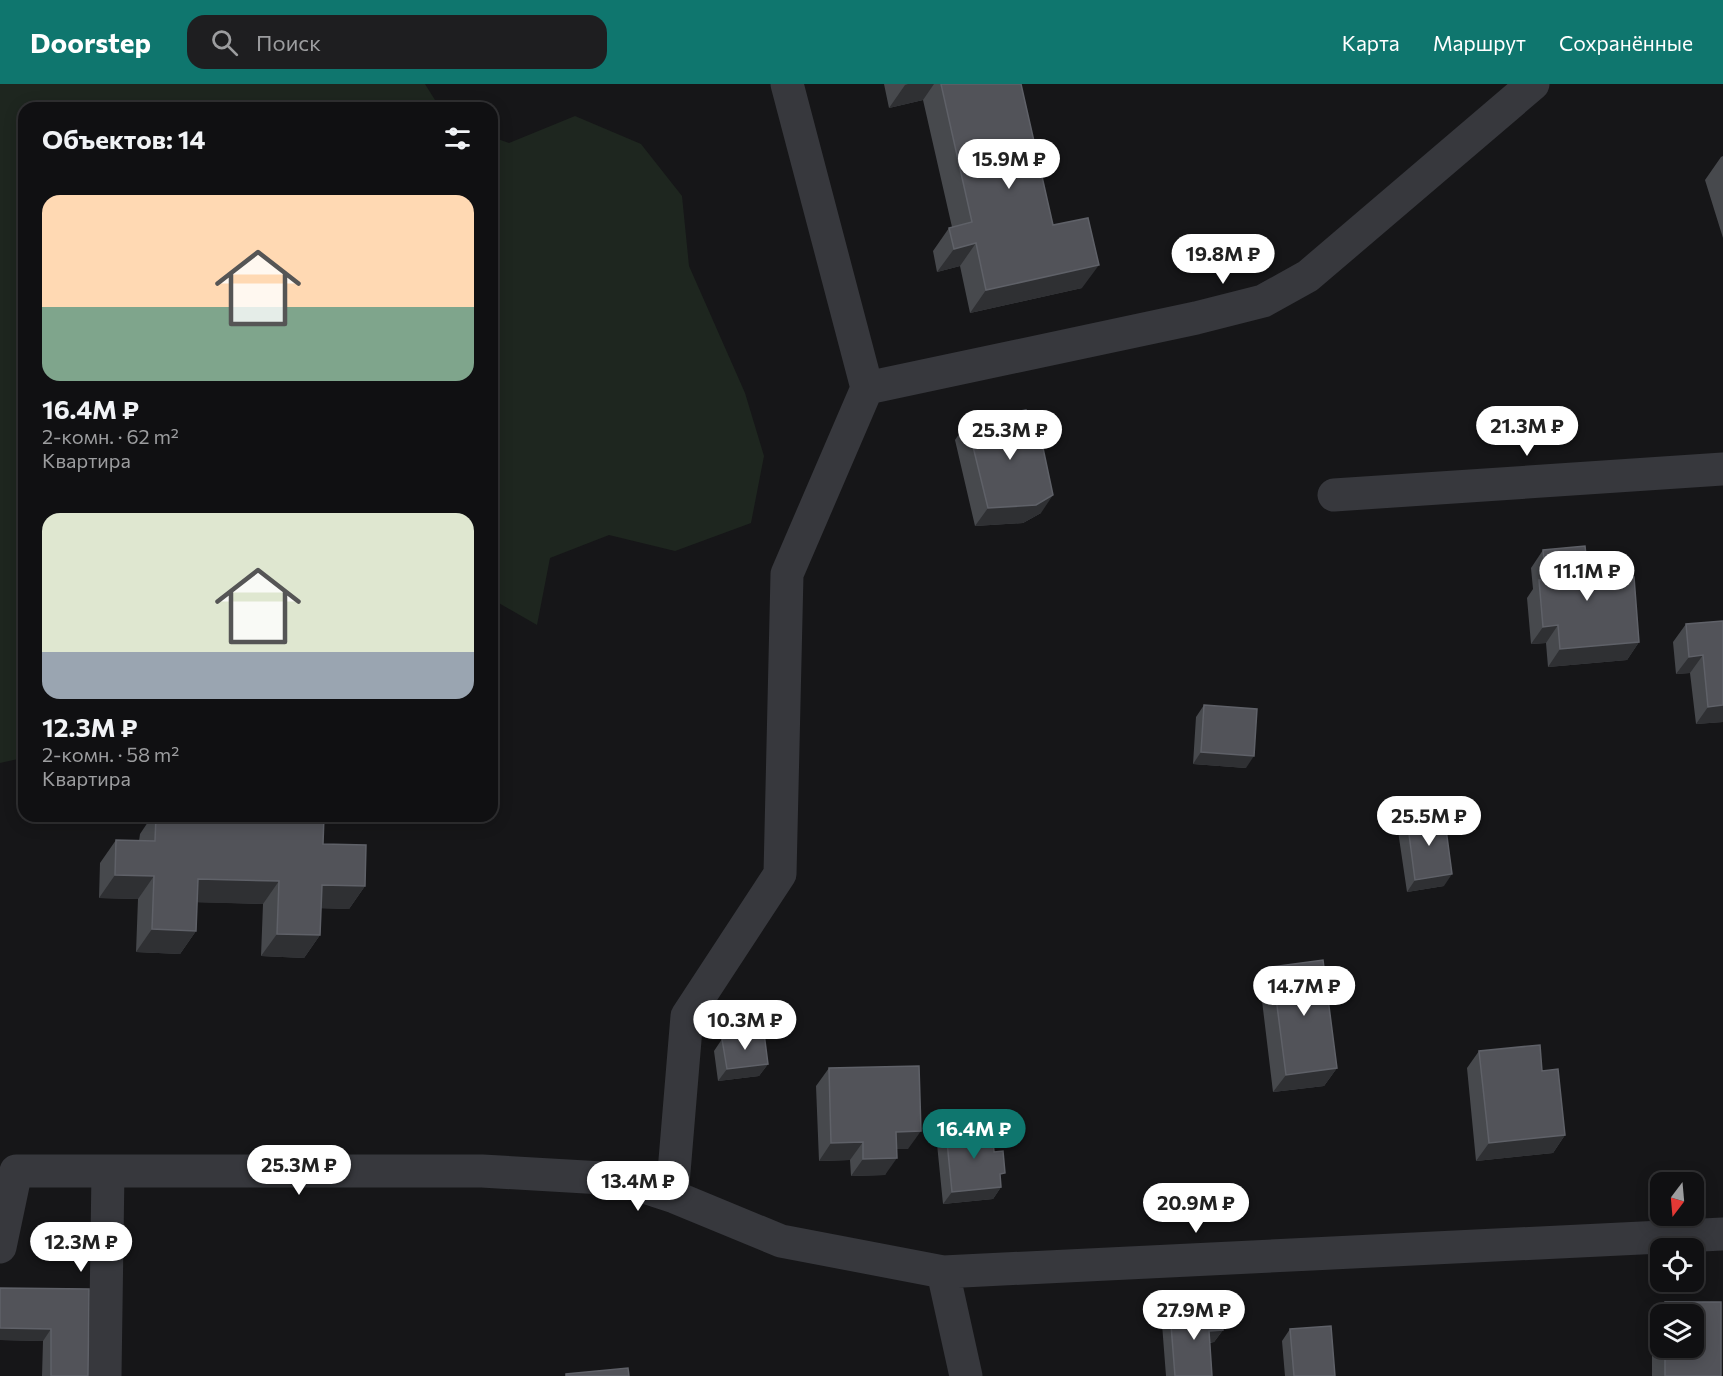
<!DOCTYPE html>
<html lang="ru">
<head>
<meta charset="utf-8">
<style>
	body { margin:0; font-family:Commissioner,sans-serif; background:#1e1e20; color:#f1f3f6; height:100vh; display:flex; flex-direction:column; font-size:22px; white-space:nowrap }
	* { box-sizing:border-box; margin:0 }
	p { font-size:20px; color:#9c9d9f }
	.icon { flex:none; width:33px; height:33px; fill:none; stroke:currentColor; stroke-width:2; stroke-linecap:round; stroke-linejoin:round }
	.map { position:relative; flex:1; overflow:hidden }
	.details { position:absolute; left:18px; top:18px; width:480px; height:720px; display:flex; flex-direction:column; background:#101012; border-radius:18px; box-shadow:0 3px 15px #0003,0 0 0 2px #303032 }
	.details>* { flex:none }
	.needle { width:39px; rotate:196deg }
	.controls { position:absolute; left:1650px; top:1088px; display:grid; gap:12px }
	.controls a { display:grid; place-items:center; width:54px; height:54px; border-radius:12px; background:#101012; box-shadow:0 3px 15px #0003,0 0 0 2px #303032; font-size:30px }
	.price { position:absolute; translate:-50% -51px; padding:0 14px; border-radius:21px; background:#fff; color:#222; font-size:20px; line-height:39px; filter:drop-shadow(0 2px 3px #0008) }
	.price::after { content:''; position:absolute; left:50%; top:36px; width:18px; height:14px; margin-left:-9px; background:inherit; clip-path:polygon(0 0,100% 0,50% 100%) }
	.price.active { background:#0f766e; color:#fff }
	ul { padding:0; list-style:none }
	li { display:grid; align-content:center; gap:12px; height:318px; padding:0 24px }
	li span { display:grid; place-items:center; height:186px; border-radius:18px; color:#555 }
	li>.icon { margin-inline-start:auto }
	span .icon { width:108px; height:108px; fill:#fffc; stroke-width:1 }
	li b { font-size:26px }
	h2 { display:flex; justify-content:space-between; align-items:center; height:72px; padding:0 24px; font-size:26px }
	header { display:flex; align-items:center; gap:36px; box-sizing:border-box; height:84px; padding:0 30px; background:#0f766e; color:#fff }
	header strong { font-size:28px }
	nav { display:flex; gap:33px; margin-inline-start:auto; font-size:21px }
	.search { width:420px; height:54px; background:#1e1e20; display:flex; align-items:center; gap:15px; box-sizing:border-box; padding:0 21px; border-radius:18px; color:#9c9d9f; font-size:22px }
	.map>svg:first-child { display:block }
	.green { fill:#1e261f }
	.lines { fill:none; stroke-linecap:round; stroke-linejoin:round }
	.minor { stroke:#37383d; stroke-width:33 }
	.wall { fill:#47494d; fill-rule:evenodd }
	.shaded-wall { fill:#2f3033 }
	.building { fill:#525359; stroke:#5f6168; stroke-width:1.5 }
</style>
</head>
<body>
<header>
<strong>Doorstep</strong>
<div class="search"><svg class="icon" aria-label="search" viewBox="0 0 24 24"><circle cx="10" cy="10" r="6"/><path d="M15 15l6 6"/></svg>Поиск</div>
<nav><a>Карта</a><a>Маршрут</a><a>Сохранённые</a></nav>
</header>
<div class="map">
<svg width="1723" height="1292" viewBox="0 0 1723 1292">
	<rect width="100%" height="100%" fill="#161618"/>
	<path class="green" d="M0,0H425L440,24H24V677L18,675L0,679Z
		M575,32L641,60L682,112L689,182L745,309L764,372L751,439L675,467L609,451L550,474L537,541L492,515V53L509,59Z"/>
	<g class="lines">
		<path class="minor" d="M867,304L1196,234L1263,217L1308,192L1533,0
			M1334,411L1723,385
			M672,1112L687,932L780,790L787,490L867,304L787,0
			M0,1163L16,1087H482L620,1095L672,1112L781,1157L943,1188L1723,1150
			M943,1188L966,1292
			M105,1292L108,1087"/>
	</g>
	<path class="wall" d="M884,0H1021L1053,141L1082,204L970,229L960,182L937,188L933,167L949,144L952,143L923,16L889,24Z
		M1723,72V154L1705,96L1721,73Z
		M967,338L1041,429L1023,439L975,442L955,356Z
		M1543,466L1587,480L1639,558L1627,576L1548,583L1546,559L1531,560L1527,514L1533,505L1531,484Z
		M1723,537V638L1696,640L1690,589L1676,590L1673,558L1686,540Z
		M1204,621L1246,684L1193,680L1196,633Z
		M152,732H324L323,760L365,802L349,825L321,824L320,851L304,874L261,872L263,820L197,818L196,847L180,870L136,868L138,815L99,814L100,779L116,756L139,757L140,750Z
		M1407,735L1444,802L1407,808L1398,747Z
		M1272,883L1337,984L1324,1002L1273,1008L1260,900Z
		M722,955L768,980L759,992L718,997L714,967Z
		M1479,967L1542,987L1565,1051L1553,1069L1476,1077L1467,984Z
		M829,984L908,1065H897L885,1091L851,1092L850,1076L819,1077L816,1002Z
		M946,1048L994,1068L1000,1096L1001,1103L993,1115L943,1120L937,1060Z
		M0,1204L89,1205L88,1292H42L43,1257L0,1256Z
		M1665,1218H1721V1292H1652V1236ZM1660,1230H1694V1263H1660Z
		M1170,1228L1223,1246L1214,1258L1210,1259L1212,1292H1166L1162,1240Z
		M1290,1245L1335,1292H1285L1282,1257Z"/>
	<path class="shaded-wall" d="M908,0H934L923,16L889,24L905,1Z
		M976,159L960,182L937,188L954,165Z
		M1099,181L1082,204L970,229L986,206Z
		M1053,411L1041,429L1023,439L975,442L988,424Z
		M1558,541L1546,559L1531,560L1543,543Z
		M1639,558L1627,576L1548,583L1560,565Z
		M1703,571L1690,589L1676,590L1689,573Z
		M1723,621V638L1696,640L1708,623Z
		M1201,668L1254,672L1246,684L1193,680Z
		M1452,790L1444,802L1407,808L1415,796Z
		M115,791L154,792L138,815L99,814Z
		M198,795L279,797L263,820L182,818Z
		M322,801L365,802L349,825L306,824Z
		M152,845L196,847L180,870L136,868Z
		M277,850L320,851L304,874L261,872Z
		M768,980L759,992L718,997L727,985Z
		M1337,984L1324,1002L1273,1008L1286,991Z
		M921,1047L908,1065H884L896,1048Z
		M1565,1051L1553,1069L1476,1077L1489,1059Z
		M863,1058L850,1076L819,1077L831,1059Z
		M897,1074L885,1091L851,1092L863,1075Z
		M1001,1103L993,1115L943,1120L952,1108Z
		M0,1244L51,1245L43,1257L0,1256Z
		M1223,1246L1214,1258L1200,1259L1209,1247Z"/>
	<path class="building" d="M941,0H1021L1053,141L1088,134L1099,181L986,206L976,159L954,165L949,144L972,138Z
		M1026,326L1033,362L1043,364L1053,411L1036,421L988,424L967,338Z
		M1585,462L1587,480L1617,494L1634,493L1639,558L1560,565L1558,541L1543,543L1539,496H1546L1543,466Z
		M1723,537V621L1708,623L1703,571L1689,573L1686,540Z
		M1204,621L1257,625L1254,672L1201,668Z
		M1444,730L1452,790L1415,796L1407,735Z
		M156,732H324L323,760L366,761L365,802L322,801L320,851L277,850L279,797L198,795L196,847L152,845L154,792L115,791L116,756L155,757Z
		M1323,876L1337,984L1286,991L1272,883Z
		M764,949L768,980L727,985L722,955Z
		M1540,961L1542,987L1558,985L1565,1051L1489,1059L1479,967Z
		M919,982L921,1047L896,1048L897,1074L863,1075V1058L831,1059L829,984Z
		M992,1043L994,1068L1003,1067L1005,1089L1000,1090L1001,1103L952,1108L946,1048Z
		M0,1204L89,1205L88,1292H51V1245L0,1244Z
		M1665,1218H1721V1292H1665V1263H1694V1230H1665Z
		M1221,1224L1223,1246L1209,1247L1212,1292H1175L1170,1228Z
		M1331,1242L1335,1292H1294L1290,1245Z
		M628,1284L629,1292H566V1290Z"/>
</svg>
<div class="controls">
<a><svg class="needle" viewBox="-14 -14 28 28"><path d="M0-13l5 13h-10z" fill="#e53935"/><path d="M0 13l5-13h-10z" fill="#9c9d9f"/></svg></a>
<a><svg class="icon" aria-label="locate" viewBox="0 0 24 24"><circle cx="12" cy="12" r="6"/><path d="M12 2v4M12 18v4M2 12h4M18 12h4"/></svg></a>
<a><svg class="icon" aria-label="layers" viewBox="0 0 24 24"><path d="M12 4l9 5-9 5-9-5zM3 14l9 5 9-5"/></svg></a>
</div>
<b class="price" style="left:1009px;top:106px">15.9M ₽</b>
<b class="price" style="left:1223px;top:201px">19.8M ₽</b>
<b class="price" style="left:1527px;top:373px">21.3M ₽</b>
<b class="price" style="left:1010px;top:377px">25.3M ₽</b>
<b class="price" style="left:1587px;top:518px">11.1M ₽</b>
<b class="price" style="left:1429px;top:763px">25.5M ₽</b>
<b class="price" style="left:1304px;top:933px">14.7M ₽</b>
<b class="price" style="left:745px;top:967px">10.3M ₽</b>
<b class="price active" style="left:974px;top:1076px">16.4M ₽</b>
<b class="price" style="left:299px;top:1112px">25.3M ₽</b>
<b class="price" style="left:638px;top:1128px">13.4M ₽</b>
<b class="price" style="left:1196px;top:1150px">20.9M ₽</b>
<b class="price" style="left:81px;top:1189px">12.3M ₽</b>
<b class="price" style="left:1194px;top:1257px">27.9M ₽</b>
<section class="details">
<h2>Объектов: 14<svg class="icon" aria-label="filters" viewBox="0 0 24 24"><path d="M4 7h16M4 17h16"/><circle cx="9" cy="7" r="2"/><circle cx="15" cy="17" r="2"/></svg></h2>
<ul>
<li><span style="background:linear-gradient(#ffd9b3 60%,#7fa58c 0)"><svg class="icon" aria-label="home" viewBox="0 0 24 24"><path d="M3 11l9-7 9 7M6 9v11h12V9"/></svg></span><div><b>16.4M ₽</b><p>2-комн. · 62 m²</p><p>Квартира</p></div></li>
<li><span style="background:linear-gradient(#dfe7d0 75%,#9aa5b1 0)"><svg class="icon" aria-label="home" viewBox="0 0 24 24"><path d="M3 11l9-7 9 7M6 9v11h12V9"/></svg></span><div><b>12.3M ₽</b><p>2-комн. · 58 m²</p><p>Квартира</p></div></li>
</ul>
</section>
</div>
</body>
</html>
